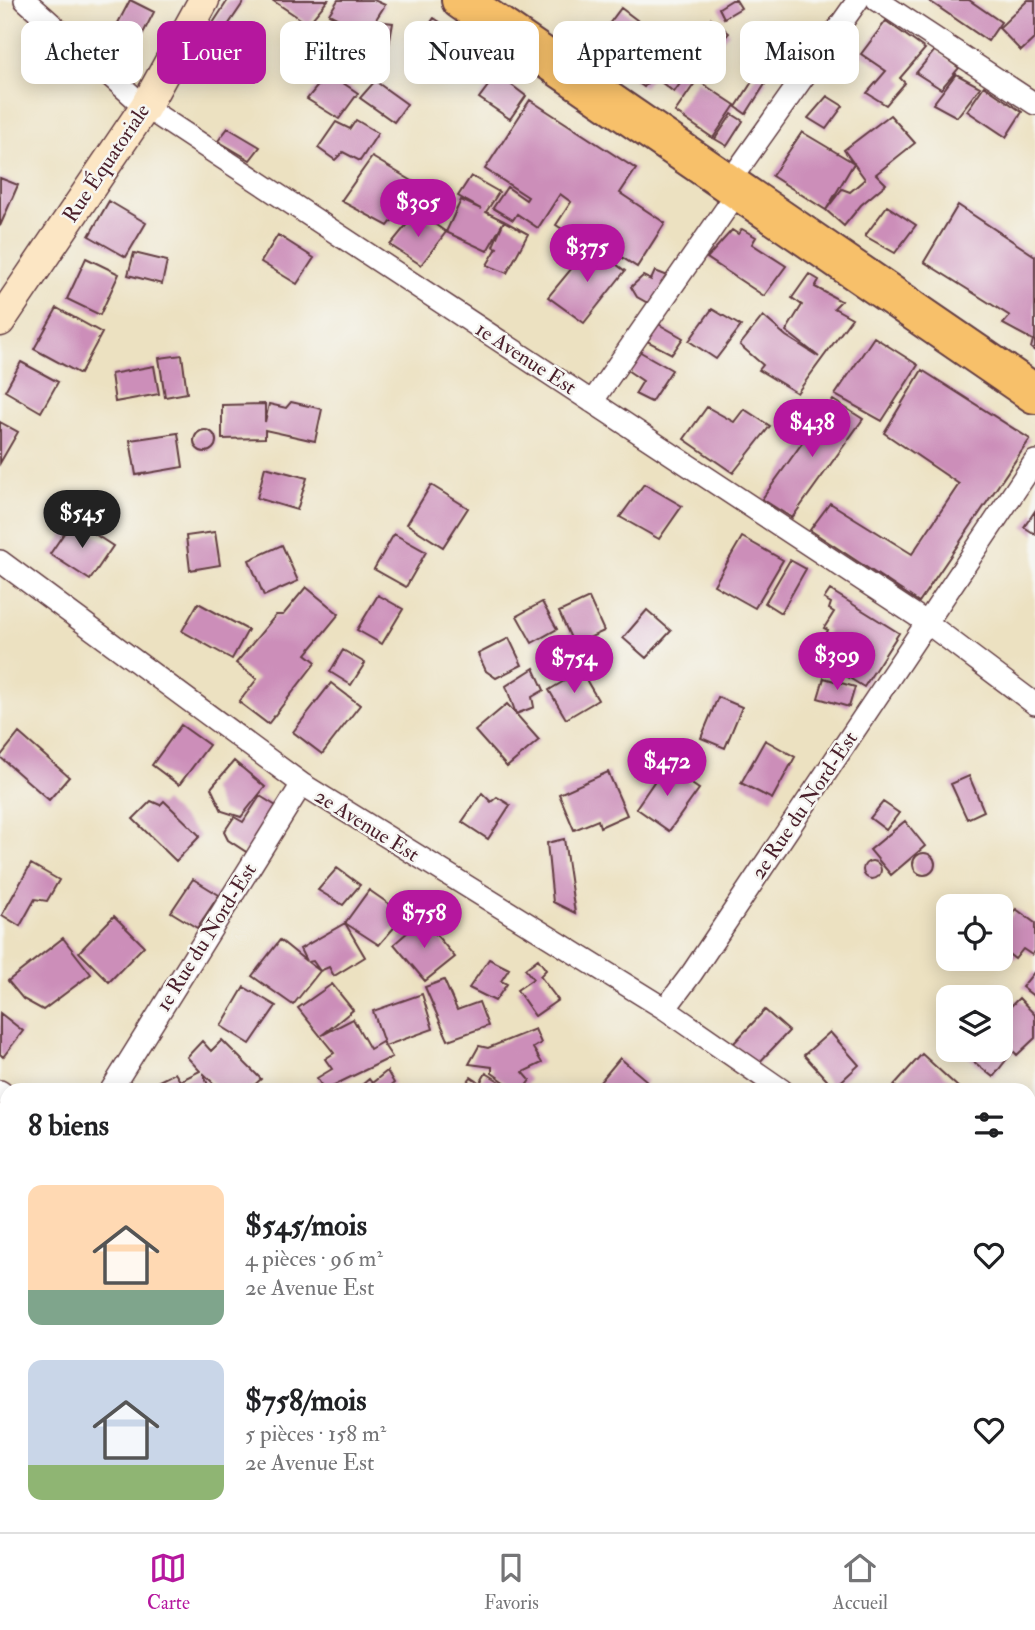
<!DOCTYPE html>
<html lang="fr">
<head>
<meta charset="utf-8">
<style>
	body { margin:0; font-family:"IM FELL Double Pica",serif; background:#f2f2f2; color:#202124; height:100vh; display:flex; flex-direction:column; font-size:26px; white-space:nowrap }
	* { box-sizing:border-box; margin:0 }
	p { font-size:23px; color:#757577 }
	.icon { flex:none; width:38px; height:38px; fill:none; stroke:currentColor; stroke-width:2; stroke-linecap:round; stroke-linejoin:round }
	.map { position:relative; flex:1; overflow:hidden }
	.details { position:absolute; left:0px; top:1083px; width:1036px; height:450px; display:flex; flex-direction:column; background:#fff; border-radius:21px 21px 0 0; box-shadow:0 4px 18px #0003 }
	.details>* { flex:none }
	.banner { position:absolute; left:21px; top:21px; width:994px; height:63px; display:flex; gap:14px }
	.fabs { position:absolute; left:936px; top:894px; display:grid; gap:14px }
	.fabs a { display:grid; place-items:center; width:77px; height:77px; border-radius:14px; background:#fff; box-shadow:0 4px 18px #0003; font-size:35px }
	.price { position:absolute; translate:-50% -60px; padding:0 16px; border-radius:24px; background:#b5179e; color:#fff; font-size:23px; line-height:46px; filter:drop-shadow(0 2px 4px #0008) }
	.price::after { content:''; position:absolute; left:50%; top:42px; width:21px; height:16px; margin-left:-10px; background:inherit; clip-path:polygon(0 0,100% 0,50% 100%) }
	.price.active { background:#222; color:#fff }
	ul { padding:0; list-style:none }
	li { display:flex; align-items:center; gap:21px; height:175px; padding:0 28px }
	li span { display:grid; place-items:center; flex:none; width:196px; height:140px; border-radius:14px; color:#555 }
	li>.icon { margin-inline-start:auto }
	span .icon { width:84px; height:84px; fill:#fffc; stroke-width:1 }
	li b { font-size:30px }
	h2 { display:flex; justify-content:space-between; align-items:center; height:84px; padding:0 28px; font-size:30px }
	.pill { padding:0 24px; border-radius:14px; background:#fff; box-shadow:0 4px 18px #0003; font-size:24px; line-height:63px }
	.pill.active { background:#b5179e; color:#fff }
	.tab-bar { display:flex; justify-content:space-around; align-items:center; height:98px; border-top:2px solid #e0e0e0; background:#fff; font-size:19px; color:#757577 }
	.tab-bar a { display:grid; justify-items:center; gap:4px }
	.tab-bar .active { color:#b5179e }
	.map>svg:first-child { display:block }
	.forest { fill:url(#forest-firs); stroke:#666243; stroke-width:2 }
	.building { fill:#cc8eb9 }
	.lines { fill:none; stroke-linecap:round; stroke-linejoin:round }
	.street-casing { stroke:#623c42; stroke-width:24 }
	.secondary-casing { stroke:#623c42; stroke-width:33 }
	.highway-casing { stroke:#623c42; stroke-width:42 }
	.street { stroke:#fff; stroke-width:21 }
	.secondary { stroke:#fce6c4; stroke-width:30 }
	.highway { stroke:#f7c06b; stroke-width:38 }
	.labels { text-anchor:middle; stroke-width:5; stroke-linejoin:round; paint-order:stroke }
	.street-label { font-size:21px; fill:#4a1f2b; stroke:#f6f6f2 }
</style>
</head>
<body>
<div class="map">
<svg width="1035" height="1532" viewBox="0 0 1035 1532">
	<defs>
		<pattern id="forest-firs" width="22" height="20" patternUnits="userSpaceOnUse" patternTransform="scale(1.75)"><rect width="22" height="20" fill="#81a65b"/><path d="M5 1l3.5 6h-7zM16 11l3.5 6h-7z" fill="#6c874b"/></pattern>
	</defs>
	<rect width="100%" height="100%" fill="#f6f6f2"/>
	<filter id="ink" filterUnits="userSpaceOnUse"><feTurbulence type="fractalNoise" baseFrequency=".0143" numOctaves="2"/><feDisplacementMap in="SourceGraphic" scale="14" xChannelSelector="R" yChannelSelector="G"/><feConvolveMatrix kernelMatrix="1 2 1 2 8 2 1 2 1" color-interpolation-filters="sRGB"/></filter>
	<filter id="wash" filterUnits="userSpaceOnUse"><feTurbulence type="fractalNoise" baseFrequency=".00686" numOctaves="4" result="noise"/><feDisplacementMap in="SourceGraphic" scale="28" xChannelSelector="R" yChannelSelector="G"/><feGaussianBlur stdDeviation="1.57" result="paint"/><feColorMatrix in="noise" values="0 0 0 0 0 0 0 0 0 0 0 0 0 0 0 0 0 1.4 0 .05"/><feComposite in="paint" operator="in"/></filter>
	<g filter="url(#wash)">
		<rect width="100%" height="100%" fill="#ece1c1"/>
		<path class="forest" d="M0,1155L7,1157V1526H167V1532H0Z"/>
		<g id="blocks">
			<path class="building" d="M130,0L154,12L133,53L109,40Z
				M228,0H245L214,46L202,40Z
				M272,0H328L308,24Z
				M338,0H374L385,5L375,21L393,23L387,56L348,49L352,26L329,14Z
				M732,0H736L741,8L724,18L719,8Z
				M928,0H969L1001,22L988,41Z
				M1028,0H1035V38L1021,51L999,28Z
				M621,8L674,48L644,87L591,48Z
				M434,18L467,40L450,63L429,49L424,57L412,50Z
				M711,18L729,33L713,51L695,36Z
				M886,21L925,49L900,78L905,83L886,105L867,93L886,71L861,54Z
				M302,24L340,31L335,51L297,43Z
				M688,41L703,52L674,92L657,79L666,68L675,75L667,67Z
				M935,50L959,68L941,89L916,73Z
				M328,73L358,93L339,119L307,99Z
				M497,74L526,96L510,119L479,98Z
				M757,74L767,81L746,114L736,107Z
				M956,74L980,87L957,117L933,104Z
				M697,80L735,105L713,138L675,112Z
				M375,81L407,104L394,122L360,98Z
				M984,86L1022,112L1006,137L967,111Z
				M827,96L843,106L826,129L808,118Z
				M530,100L636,169L620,193L665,223L637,267L578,229L573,236L556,225L571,202L560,194L538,228L517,214L513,220L493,208L507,187L526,200L528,197L485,169Z
				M732,114L743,121L727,146L715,139Z
				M890,115L915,143L876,174L886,184L861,205L844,226L826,210L842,189L850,192L865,179L844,150Z
				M356,120L378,133L360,161L343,152L335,160L318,148L336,122L350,129Z
				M228,128L260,147L250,160L218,141Z
				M802,132L854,163L826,210L772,176Z
				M372,157L419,185L388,226L341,201Z
				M471,176L499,192L486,212L504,221L487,251L446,232L461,200L481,209L458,196Z
				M0,178L18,185L0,226Z
				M109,201L146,223L126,257L89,236Z
				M958,205L1035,256V351L1031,348L1033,340L1003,324L1010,316L924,262Z
				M887,206L916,225L895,253L865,236Z
				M417,212L446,232L421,265L390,245Z
				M504,221L528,234L507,273L487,265L497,248L493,246Z
				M742,229L756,237L752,244L786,266L764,296L707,258L732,230L738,234Z
				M278,235L314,258L297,284L261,262Z
				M591,245L625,271L584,323L548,297Z
				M134,253L167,261L162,284L128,275Z
				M86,258L119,274L100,315L67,299Z
				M655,271L668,276L655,303L646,302L637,297L631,287L643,276L651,280Z
				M809,274L819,280L815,287L841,301L834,308L852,318L797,393L759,370L763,365L740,345L763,316L786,336L819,357L786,331L802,305L792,298Z
				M57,308L102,333L80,374L34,349Z
				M712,309L741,326L716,359L689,341Z
				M653,321L683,338L672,354L641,338Z
				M874,337L918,365L882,421L835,395Z
				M637,350L672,370L651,402L635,394L643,381L624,368Z
				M182,355L187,393L165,397L159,358Z
				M21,362L58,382L41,412L5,391Z
				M154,366L159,394L115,402L111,374Z
				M922,370L1030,439L919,602L810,530L830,503L912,554L959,484L884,433Z
				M833,400L863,419L792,518L762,499Z
				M291,402L322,409L315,441L265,430V438L222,439V405L265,404V422L269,404L286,408Z
				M707,407L734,422L744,409L770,426L733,473L684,439Z
				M0,422L18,432L0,463Z
				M194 441a11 11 0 1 1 22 0a11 11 0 1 1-22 0Z
				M178,433L183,467L136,475L130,440Z
				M265,467L307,478L297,510L257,498Z
				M644,484L682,506L659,539L620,517Z
				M431,485L468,508L443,547L407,524Z
				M1035,511V534L1024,527Z
				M73,520L113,546L90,580L50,554Z
				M215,532L220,565L190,570L186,536Z
				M394,534L426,552L406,587L374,569Z
				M742,537L783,560L755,608L714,585Z
				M282,545L298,581L264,596L249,560Z
				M790,560L806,569L781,613L765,603Z
				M306,587L339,614L306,654L316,662L268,724L239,702L257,679L236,663L276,615H283Z
				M830,590L899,633L864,687L820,660L832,640L825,636L828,630L824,628L834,612L829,609L831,603L824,599Z
				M378,595L403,609L382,644L357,630Z
				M589,598L604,631L574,645L559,612Z
				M542,602L557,629L532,643L517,616Z
				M198,603L248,630L232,659L182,631Z
				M647,610L671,631L646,658L623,638Z
				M509,638L522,665L496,678L486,671L478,654Z
				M343,650L365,663L351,685L330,672Z
				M534,668L544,690L532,697L534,707L516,714L539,740L507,767L475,731L507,704L516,714L506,686Z
				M581,671L598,700L566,719L549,690Z
				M824,678L855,687L849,707L818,698Z
				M331,683L360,705L322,754L293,732Z
				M718,697L742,707L725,748L701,738Z
				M181,725L209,745L179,785L152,765Z
				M19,733L69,777L49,800L0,757Z
				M765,740L795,757L772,799L741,783Z
				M234,761L265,787L241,817L222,811L211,788Z
				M665,766L699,789L669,831L636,808Z
				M608,772L627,815L600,827L598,820L574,830L559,794Z
				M969,776L984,811L967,819L951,784Z
				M482,793L491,802L497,797L510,805L488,839L462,822Z
				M260,796L281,809L251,855L228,840L224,832L234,817L243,822Z
				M151,801L160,805L164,801L200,836L176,861L133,819Z
				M883,802L899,813L886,830L870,818Z
				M905,821L925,846L891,875L870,850Z
				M564,839L575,913L553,902L547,843Z
				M913 864a11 11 0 1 1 22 0a11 11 0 1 1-22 0Z
				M863 870a9 9 0 1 1 18 0a9 9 0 1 1-18 0Z
				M31,864L59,880L47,901L35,899L20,926L2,915Z
				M337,868L360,885L343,905L318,890Z
				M193,879L219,895L197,928L171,912Z
				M369,890L405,915L379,945L345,923L365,957L334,976L329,967L320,971L313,961L308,962L320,971L293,1005L252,976L280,940L306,961L300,949L345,923Z
				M1016,909L1035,923V951L1032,955L1023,949L1015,959L1001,948V929Z
				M114,916L144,946L109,982L79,952Z
				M423,919L455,957L425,981L394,944Z
				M63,938L91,974L43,1010L23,999L8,981Z
				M489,959L509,969L501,981L507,984L495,1001L469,988Z
				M538,959L546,970L540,976L558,1000L535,1016L517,990L533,979L525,969Z
				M1035,971V997L1022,987Z
				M444,980L457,1010L479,1002L488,1026L448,1040L425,987Z
				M332,984L353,1010L322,1035L353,1019L370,1049L382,1042L392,1057L324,1090L317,1078L332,1069L325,1059L334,1053L298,1008Z
				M244,987L276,1006L250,1044L221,1026Z
				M422,994L433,1029L385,1046L373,1011Z
				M1019,998L1035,1015V1038L1017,1055L1001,1038V1016Z
				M765,1010L789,1031L756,1066L733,1044Z
				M0,1013L23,1031L3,1057L0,1054Z
				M535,1029L541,1043L533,1048L542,1063L523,1072L530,1080L523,1090H516L492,1073V1067L469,1064L479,1046L488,1048Z
				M830,1032L859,1065L834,1088L804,1055Z
				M222,1040L261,1079L249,1090H220L203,1073L210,1090H161L157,1082L175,1073L180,1081L200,1071L187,1057L202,1041L211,1051Z
				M1001,1042L1013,1051L993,1077L968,1057L973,1050H1001Z
				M922,1054L959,1088L957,1090H899L894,1085Z
				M620,1058L647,1081L639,1090H598L595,1088Z
				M387,1071L394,1083L386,1090H356L369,1079L372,1083Z
				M486,1073L510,1088L508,1090H461L471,1077L480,1083Z
				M1032,1408L1035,1411V1426L1029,1432V1411Z
				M1029,1442L1035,1446V1487L1029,1483Z
				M209,1526H248L249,1532H210Z
				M691,1526H735L730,1532H699Z
				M792,1526H825L830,1532H785Z
				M851,1526H906L901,1532H846Z"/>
		</g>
	</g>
	<g filter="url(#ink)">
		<use href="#blocks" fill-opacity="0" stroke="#623c42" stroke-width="2"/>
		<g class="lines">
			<defs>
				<path id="street" d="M25,0L145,107L926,622L1035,704
					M877,0L1035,104
					M729,182L858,0
					M592,402L739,190
					M0,561L302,784L665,1009L782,1090
					M665,1009L692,973L1035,461
					M111,1090L302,784
					M0,1091L7,1096
					M1029,1278L1035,1282
					M1029,1391L1035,1383
					M180,1526L181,1532
					M631,1526L640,1532
					M575,1532L579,1526
					M928,1532L933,1526"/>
				<path id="secondary" d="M0,321L145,107L204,0"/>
				<path id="highway" d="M461,0L1035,394"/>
			</defs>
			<use href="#street" class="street-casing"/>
			<use href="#secondary" class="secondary-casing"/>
			<use href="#highway" class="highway-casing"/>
			<use href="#street" class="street"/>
			<use href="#secondary" class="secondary"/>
			<use href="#highway" class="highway"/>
		</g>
	</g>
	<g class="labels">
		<g class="street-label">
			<text transform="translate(106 163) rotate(-56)" y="7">Rue Équatoriale</text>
			<text transform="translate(526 358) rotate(33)" y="7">1e Avenue Est</text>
			<text transform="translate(804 805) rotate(-56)" y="7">2e Rue du Nord-Est</text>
			<text transform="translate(367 825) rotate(32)" y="7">2e Avenue Est</text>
			<text transform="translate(206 937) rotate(-58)" y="7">1e Rue du Nord-Est</text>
		</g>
	</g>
</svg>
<div class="fabs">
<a><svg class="icon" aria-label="locate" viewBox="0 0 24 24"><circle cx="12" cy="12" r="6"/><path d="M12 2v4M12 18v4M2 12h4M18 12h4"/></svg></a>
<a><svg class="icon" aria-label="layers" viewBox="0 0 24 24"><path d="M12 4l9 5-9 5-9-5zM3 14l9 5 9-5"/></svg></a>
</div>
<b class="price" style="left:418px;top:239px">$305</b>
<b class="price" style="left:587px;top:284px">$375</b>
<b class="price" style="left:812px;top:459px">$438</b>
<b class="price active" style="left:82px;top:550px">$545</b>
<b class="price" style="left:837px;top:692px">$309</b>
<b class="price" style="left:574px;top:695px">$754</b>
<b class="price" style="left:667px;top:798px">$472</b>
<b class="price" style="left:424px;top:950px">$758</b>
<div class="banner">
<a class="pill">Acheter</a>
<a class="pill active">Louer</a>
<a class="pill">Filtres</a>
<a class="pill">Nouveau</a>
<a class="pill">Appartement</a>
<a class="pill">Maison</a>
</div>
<section class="details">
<h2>8 biens<svg class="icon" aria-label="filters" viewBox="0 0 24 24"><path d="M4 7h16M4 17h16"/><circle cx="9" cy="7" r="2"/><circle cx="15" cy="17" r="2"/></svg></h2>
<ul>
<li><span style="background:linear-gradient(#ffd9b3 75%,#7fa58c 0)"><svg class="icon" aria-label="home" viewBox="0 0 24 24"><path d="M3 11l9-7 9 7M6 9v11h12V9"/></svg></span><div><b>$545/mois</b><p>4 pièces · 96 m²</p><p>2e Avenue Est</p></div><svg class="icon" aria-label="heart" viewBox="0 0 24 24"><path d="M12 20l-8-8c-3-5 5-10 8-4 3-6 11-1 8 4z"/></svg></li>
<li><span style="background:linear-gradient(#c9d6e8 75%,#8fb573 0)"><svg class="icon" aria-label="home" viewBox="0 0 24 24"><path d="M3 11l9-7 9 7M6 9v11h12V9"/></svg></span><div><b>$758/mois</b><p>5 pièces · 158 m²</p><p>2e Avenue Est</p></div><svg class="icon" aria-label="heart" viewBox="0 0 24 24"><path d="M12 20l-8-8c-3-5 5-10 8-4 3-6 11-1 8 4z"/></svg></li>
</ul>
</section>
</div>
<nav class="tab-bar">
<a class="active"><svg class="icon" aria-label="map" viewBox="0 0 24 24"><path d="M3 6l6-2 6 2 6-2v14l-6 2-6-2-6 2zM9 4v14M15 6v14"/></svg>Carte</a>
<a><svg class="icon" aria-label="saved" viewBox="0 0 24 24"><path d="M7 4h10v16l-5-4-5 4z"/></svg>Favoris</a>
<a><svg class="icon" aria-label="home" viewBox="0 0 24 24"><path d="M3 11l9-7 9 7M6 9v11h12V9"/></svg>Accueil</a>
</nav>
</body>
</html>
